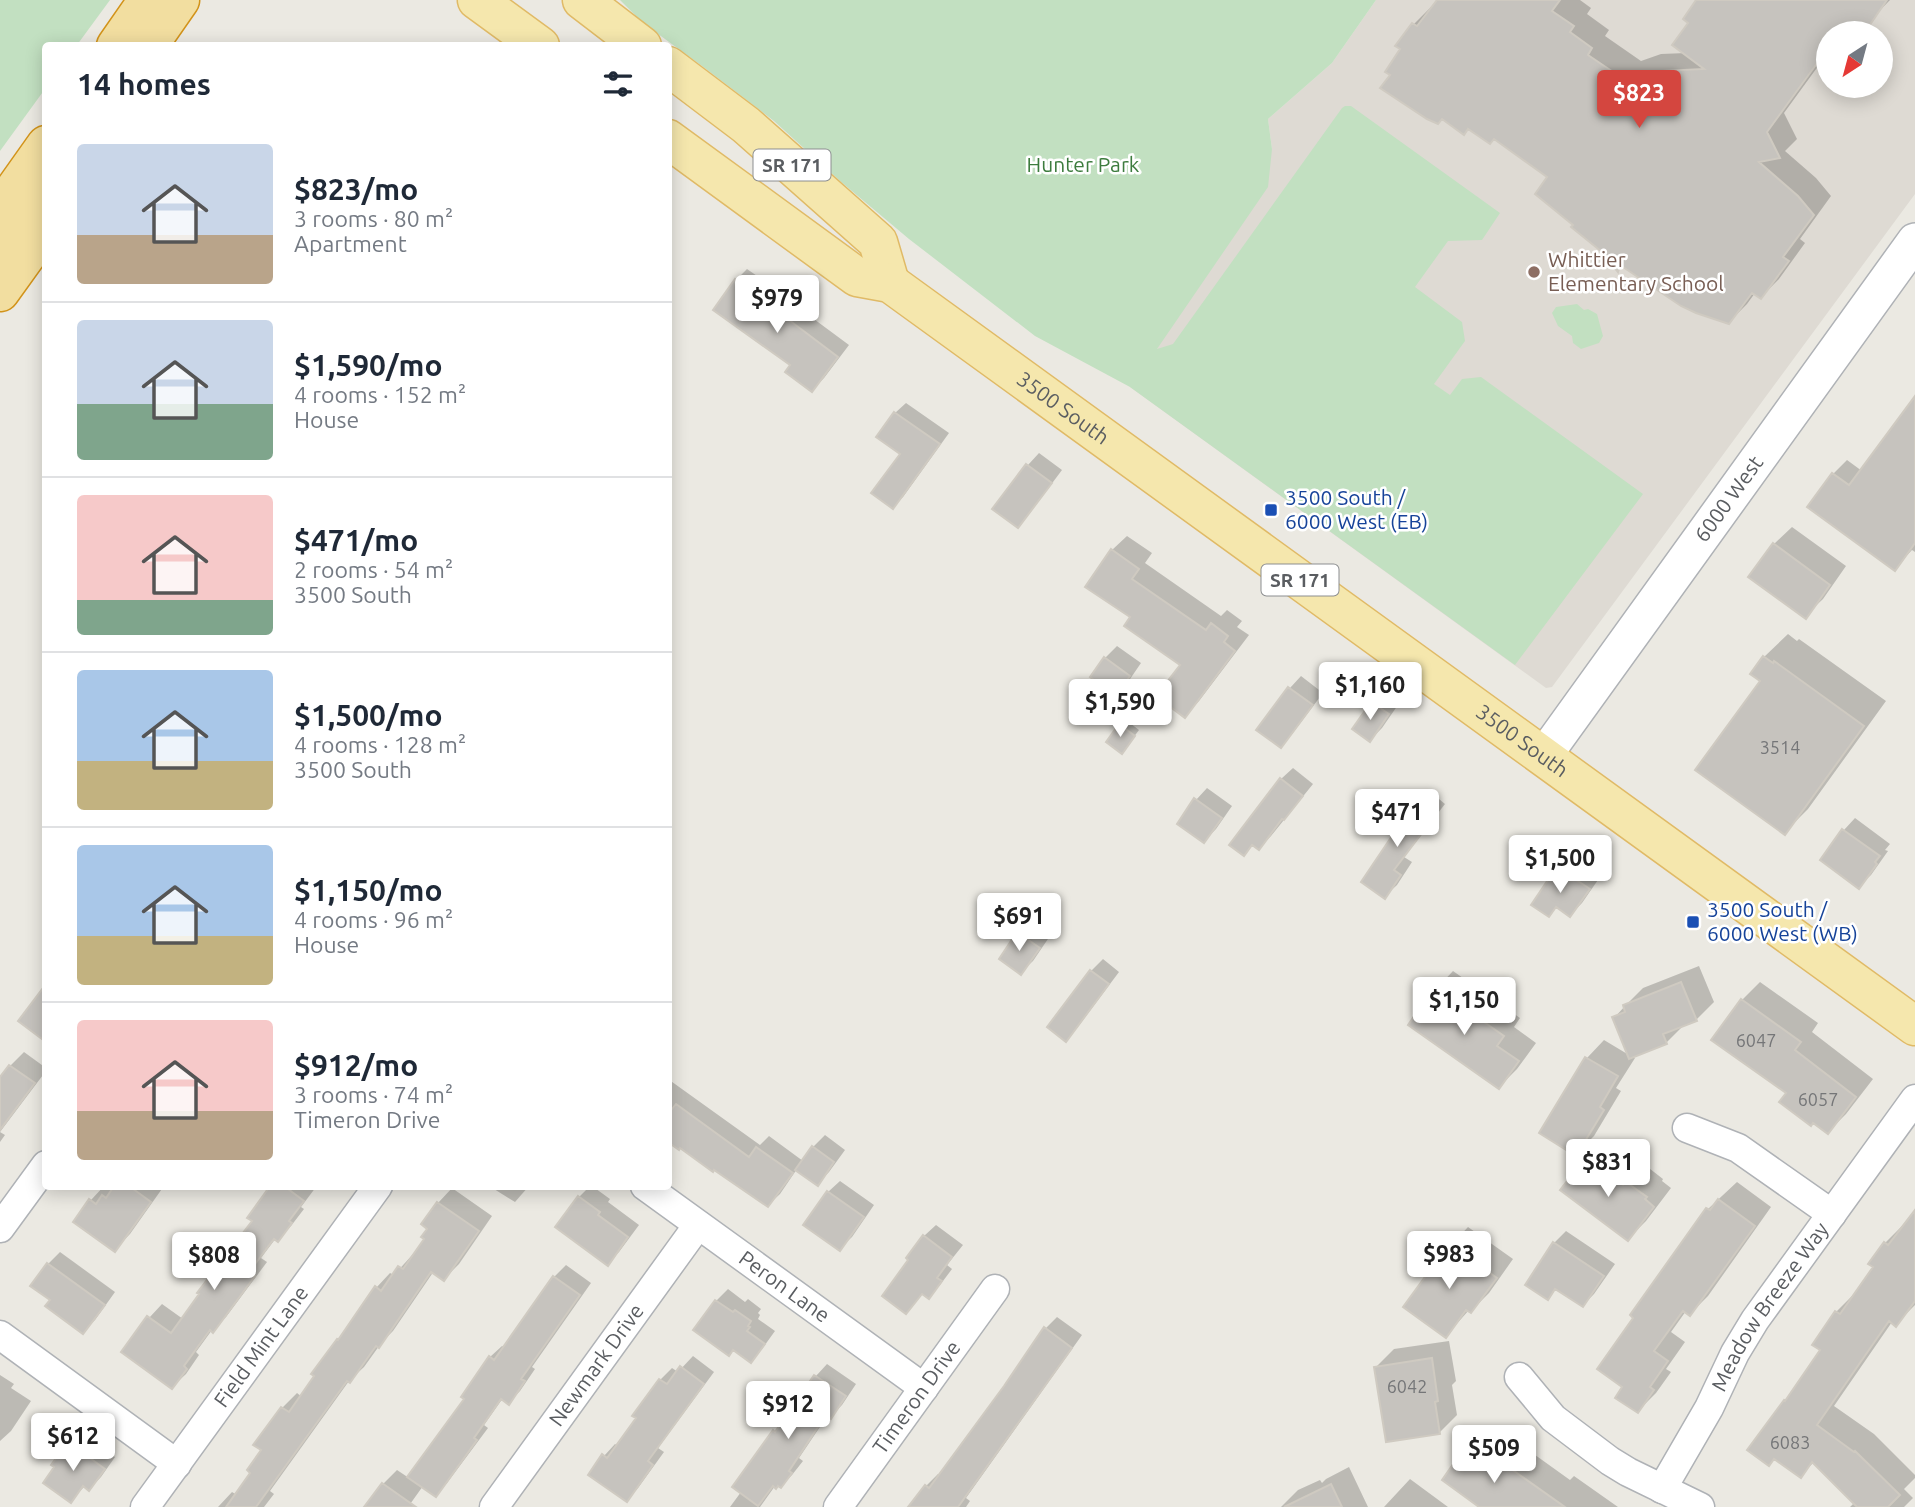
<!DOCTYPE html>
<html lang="en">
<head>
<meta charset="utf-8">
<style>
	body { margin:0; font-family:Ubuntu,sans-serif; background:#f6f6f7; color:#1f2937; height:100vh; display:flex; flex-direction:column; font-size:26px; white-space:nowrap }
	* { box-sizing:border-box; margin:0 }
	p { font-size:23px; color:#747a83 }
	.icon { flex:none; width:38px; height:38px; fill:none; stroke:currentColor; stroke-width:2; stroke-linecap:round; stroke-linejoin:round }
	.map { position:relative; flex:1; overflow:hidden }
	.details { position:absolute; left:42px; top:42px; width:630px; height:1148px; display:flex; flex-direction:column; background:#fff; border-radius:7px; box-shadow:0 4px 18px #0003 }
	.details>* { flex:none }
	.needle { width:46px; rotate:216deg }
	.controls { position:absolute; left:1816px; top:21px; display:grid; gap:14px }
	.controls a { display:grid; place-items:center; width:77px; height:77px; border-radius:50%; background:#fff; box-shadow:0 4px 18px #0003; font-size:35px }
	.price { position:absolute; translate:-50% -60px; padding:0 16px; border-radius:7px; background:#fff; color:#222; font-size:23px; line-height:46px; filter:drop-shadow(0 2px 4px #0008) }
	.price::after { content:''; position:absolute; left:50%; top:42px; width:21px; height:16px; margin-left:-10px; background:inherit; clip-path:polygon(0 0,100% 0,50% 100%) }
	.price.selected { background:#d4463f; color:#fff }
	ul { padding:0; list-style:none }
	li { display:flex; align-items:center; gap:21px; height:175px; padding:0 35px }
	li+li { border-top:2px solid #e0e1e3 }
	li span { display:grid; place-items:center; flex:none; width:196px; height:140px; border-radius:7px; color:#555 }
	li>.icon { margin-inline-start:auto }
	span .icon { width:84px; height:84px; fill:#fffc; stroke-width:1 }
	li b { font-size:30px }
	h2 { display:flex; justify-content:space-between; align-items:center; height:84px; padding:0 35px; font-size:30px }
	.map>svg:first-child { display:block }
	.education { fill:#dedad3; fill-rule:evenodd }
	.green { fill:#c2e0c1 }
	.shadow { fill:#0003 }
	.building { fill:#c6c3be; stroke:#cfcac1; stroke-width:2 }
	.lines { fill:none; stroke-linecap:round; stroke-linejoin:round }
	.minor-casing { stroke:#afb2b6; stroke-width:31 }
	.tertiary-casing { stroke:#afb2b6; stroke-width:38 }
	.primary-casing { stroke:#e0ba66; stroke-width:41 }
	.trunk-casing { stroke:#d2931a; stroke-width:41 }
	.minor { stroke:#fff; stroke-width:28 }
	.tertiary { stroke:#fff; stroke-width:35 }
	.primary { stroke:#f5e7ad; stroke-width:38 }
	.trunk { stroke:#f2dea0; stroke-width:38 }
	.education-dot { fill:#8d6e63; stroke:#fff; stroke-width:2.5 }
	.transit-dot { fill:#1a4fb4; stroke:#fff; stroke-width:2.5 }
	.labels { text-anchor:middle; stroke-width:5; stroke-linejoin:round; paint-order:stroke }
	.number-label { font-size:18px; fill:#757678 }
	.shield { fill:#fff; stroke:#8c8e90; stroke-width:2 }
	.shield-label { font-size:19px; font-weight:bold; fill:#5a5d61 }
	.park-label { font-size:21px; fill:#3d7c3e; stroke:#fff }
	.education-label { font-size:21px; fill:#785e54; stroke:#fff; text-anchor:start }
	.street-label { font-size:21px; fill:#5a5d61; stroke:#fff }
	.transit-label { font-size:21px; fill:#164399; stroke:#fff; text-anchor:start }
</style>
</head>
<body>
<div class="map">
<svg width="1915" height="1507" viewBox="0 0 1915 1507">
	<rect width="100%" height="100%" fill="#ebe9e2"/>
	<path class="education" d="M1376,0H1915V194L1552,687L1546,688L1130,387L1272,149L1268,119L1332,63ZM1829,33H1881V86H1829Z"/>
	<path class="green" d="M0,0H110L77,45L46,46L45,89L0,151Z
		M620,0H1376L1332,63L1268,119L1272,149L1268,187L1157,349L1173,344L1342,108L1345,106H1351L1500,213L1482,240L1448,241L1415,287L1462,322L1465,341L1434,384L1450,395L1462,379L1481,377L1643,494L1515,665L1130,387L1035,336L909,239L840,181L774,121L702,66L643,23Z
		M1577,304L1584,310L1588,309L1597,314L1603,336L1599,343L1581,349L1573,343L1572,336L1558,326L1552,313L1556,307Z"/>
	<path class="shadow" d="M1439,0H1580L1591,8L1587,14L1609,30L1605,36L1641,61L1661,54L1686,53L1690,23L1698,0H1890L1858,33H1829V55L1827,54L1784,113L1797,139L1785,151L1816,178L1831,196L1800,239L1805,243L1779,279L1761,297L1755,293L1747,304L1729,322L1623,264L1618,269L1604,250L1575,224L1549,177L1495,137L1442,117L1392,74L1402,48L1398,46L1414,24L1432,6L1433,7Z
		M747,269L800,306L799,308L849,345L824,378L812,390L792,364L736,280Z
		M1915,401V552L1912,550L1895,568L1833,474L1847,460L1862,471Z
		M906,403L949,433L903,497L892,507L903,454L895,413Z
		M1039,453L1062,470L1029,514L1017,526L995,508L1028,465Z
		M1792,527L1846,566L1823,599L1805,616L1774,544Z
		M1127,536L1152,553L1145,563L1221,616L1227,610L1242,621L1237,627L1249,635L1199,701L1184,716L1183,664L1132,617L1112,550Z
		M1788,634L1797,641L1799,639L1886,701L1808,809L1785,832L1762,681L1764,657Z
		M1117,646L1141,663L1128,682L1116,693L1105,658Z
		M1301,676L1323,693L1292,734L1281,745L1259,729L1290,688Z
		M1384,691L1400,702L1382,728L1370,740L1354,728L1372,703Z
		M1126,720L1139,730L1127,746L1108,741Z
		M1293,768L1313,784L1271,836L1259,848L1281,779Z
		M1207,788L1232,806L1216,829L1204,841L1196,800Z
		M1427,789L1445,804L1404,857L1412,862L1397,885L1385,896L1398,830L1395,827Z
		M1855,818L1890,844L1885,850L1888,851L1871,875L1859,886L1823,860L1844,830Z
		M1567,860L1578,868L1582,864L1600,877L1582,903L1570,915L1558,906L1549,915L1533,904L1556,872Z
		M1030,922L1050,936L1033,961L1021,972L1019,933Z
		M1103,959L1119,972L1077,1028L1066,1039L1091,971Z
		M1699,966L1714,1002L1696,1020L1684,1025L1666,1043L1631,1056L1635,1058L1616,1088L1621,1091L1594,1136L1576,1154L1541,1133L1587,1058L1604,1040L1629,1055L1614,1018L1625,1006L1643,988Z
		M1453,971L1520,1018L1514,1027L1536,1043L1517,1069L1499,1087L1436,989Z
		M1760,982L1818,1023L1812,1032L1873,1079L1846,1114L1828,1132L1788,1093L1742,1000Z
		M24,1052L46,1068V1071L0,1132L5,1135L0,1142V1080L10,1066Z
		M668,1079L760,1145L769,1136L803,1161L813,1147L825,1135L845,1150L829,1172L818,1183L797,1169L780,1194L768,1205L669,1138Z
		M1605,1140L1642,1168L1645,1165L1663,1179L1662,1181L1671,1188L1646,1221L1628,1239L1563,1190L1587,1158Z
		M840,1181L874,1205L852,1237L840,1248L828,1192Z
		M1737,1182L1771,1207L1708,1296L1690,1314L1686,1311L1671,1332L1685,1342L1666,1369L1671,1372L1656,1393L1638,1411L1618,1397L1708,1209Z
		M104,1186L111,1189L113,1186H164L130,1234L115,1249L76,1221L91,1200Z
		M273,1186L316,1187L301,1207L304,1209L291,1226L278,1239L276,1238L261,1258L267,1262L226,1317L212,1330L196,1352L199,1355L186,1374L172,1387L149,1318L162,1304L183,1319L254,1221Z
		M495,1186H529L515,1202L494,1189Z
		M590,1186H592L610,1199L608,1202L639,1225L619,1252L607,1263L579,1197Z
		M452,1188L492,1216L459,1264L444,1279L434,1271L393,1331L382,1342L364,1367L349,1381L270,1491L274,1494L264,1507H218L232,1492L237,1495L253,1472L264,1449L256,1444L282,1408L297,1393L302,1397L317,1376L314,1373L345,1333L376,1288L390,1273L394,1275L414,1253L416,1254L426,1239L429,1229L423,1224L438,1203Z
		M1915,1213V1305L1896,1324L1892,1322L1834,1406L1874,1434L1915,1475V1478L1904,1489L1913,1498L1904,1507H1850L1855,1502L1814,1462L1801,1475L1823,1350L1814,1344L1836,1312L1854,1294L1876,1267L1885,1243L1903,1225L1905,1226Z
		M936,1225L963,1245L947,1265L952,1269L940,1285L929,1297L923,1293L906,1312L924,1236Z
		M1468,1227L1513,1259L1489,1293L1471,1311L1469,1310L1446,1336L1406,1306L1451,1245Z
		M1566,1231L1615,1264L1594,1294L1583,1305L1557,1288L1548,1298L1527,1284L1554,1243Z
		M60,1252L115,1292L95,1320L83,1331L52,1300L33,1286L48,1264Z
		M566,1265L591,1283L532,1367L535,1369L520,1391L509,1402L503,1398L484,1425L488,1428L447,1483L436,1495L423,1486L408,1507H366L383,1484L397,1470L409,1478L466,1398L490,1357L502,1346L504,1347L554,1277Z
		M728,1289L745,1302L748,1299L761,1309L758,1313L760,1315L758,1319L775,1331L762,1349L751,1361L734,1349L696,1329L716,1301Z
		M1057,1317L1082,1335L966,1498L970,1501L966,1507H910L926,1486L938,1474L940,1476L1045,1329Z
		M1449,1341L1456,1381L1452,1385L1457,1415L1439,1433L1376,1367L1394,1349Z
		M693,1356L714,1372L658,1448L664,1452L638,1488L627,1500L604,1456L615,1444L618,1446L638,1418L660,1380L672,1368L678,1372Z
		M827,1364L856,1384L842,1405L831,1416L828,1415L799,1458L803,1461L792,1475L781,1486L778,1484L775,1486L760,1507H730L741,1492L734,1487L775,1432L782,1424L816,1376Z
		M0,1375L14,1384L11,1388L31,1401L11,1431L0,1441Z
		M1484,1430L1513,1451L1520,1444L1570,1480L1574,1476L1618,1507H1483L1444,1480L1467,1448Z
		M81,1432L115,1457L101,1477L89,1489L85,1486L71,1500L69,1444Z
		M1349,1467L1368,1507H1281L1298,1490L1320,1480L1322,1483L1326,1479Z
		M1410,1479L1448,1507H1384Z"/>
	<path class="building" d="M1437,0H1560L1552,11L1574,26L1570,32L1592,48L1588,55L1622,78L1642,72L1704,69L1672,45L1688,23L1683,19L1696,0H1887L1869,26L1861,33H1829V47L1767,132L1780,158L1759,162L1798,196L1814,215L1783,257L1789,261L1761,299L1752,293L1729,324L1696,313L1681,306L1620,265L1618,272L1602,252L1571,227L1573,225L1535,194L1547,177L1494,139L1490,144L1468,129L1464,135L1442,119L1438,124L1427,119L1380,88L1390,75L1385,72L1400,49L1395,46L1412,23L1417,26Z
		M735,279L790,319L789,320L838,357L812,392L785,372L790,365L713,310Z
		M1915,396V543L1895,571L1807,507L1832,473L1849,485Z
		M894,412L940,444L893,509L871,493L900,454L876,437Z
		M1026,464L1052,483L1018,528L992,509Z
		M1773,543L1830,585L1806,619L1748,577Z
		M1111,549L1139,569L1132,579L1206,630L1211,623L1228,636L1224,642L1235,651L1185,718L1156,696L1180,665L1124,626L1130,617L1085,587Z
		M1763,656L1773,663L1774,661L1864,726L1785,835L1695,770L1760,681L1750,674Z
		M1104,657L1130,676L1116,696L1090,677Z
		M1288,687L1313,705L1281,748L1256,730Z
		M1371,702L1389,714L1370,742L1352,729Z
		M1119,724L1135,736L1122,754L1106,742Z
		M1280,778L1303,796L1284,820L1282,819L1259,850L1252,845L1244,856L1229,845Z
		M1194,798L1222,818L1204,843L1177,824Z
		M1414,800L1435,816L1394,870L1401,875L1385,899L1361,882L1396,830L1392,828Z
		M1842,829L1880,856L1875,862L1877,864L1859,889L1820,860Z
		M1554,871L1566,879L1569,875L1590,889L1570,917L1556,907L1549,917L1531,905Z
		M1017,932L1040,948L1021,975L999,959Z
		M1090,970L1109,984L1066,1042L1047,1027Z
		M1681,982L1697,1021L1663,1034L1667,1044L1629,1059L1612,1017L1625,1012L1623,1005Z
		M46,984V1042L18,1021Z
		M1434,987L1504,1036L1497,1046L1519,1061L1499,1089L1408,1025Z
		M1741,999L1801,1042L1795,1050L1856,1097L1828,1134L1813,1123L1811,1126L1779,1102L1786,1093L1711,1040Z
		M1585,1057L1618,1076L1600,1107L1604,1110L1576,1156L1539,1133Z
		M9,1065L35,1083L0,1130V1077Z
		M676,1104L749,1157L756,1147L793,1173L768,1207L714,1170L713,1172L680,1148L679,1150L668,1142V1114Z
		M812,1146L834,1162L818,1186L795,1170Z
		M1586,1157L1623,1185L1626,1182L1647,1197L1645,1199L1654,1207L1628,1241L1560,1190Z
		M114,1186H129L151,1202L115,1252L73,1222L89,1199L96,1204L102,1195L106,1198Z
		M270,1186H284L304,1201L289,1221L292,1223L278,1242L274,1239L249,1272L255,1276L213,1333L210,1330L184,1366L187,1369L172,1389L121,1352L147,1316L171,1333L199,1294L197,1293L252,1221L247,1218Z
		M827,1191L864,1217L840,1251L803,1225Z
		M578,1196L600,1212L598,1215L628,1237L608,1266L555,1227Z
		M1718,1199L1755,1226L1690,1316L1683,1311L1654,1351L1668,1361L1650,1387L1654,1390L1638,1413L1615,1398L1622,1387L1597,1369L1633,1318L1630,1315L1706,1208L1710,1210Z
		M437,1202L479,1231L444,1281L431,1272L379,1348L376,1346L350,1383L347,1381L256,1507H226L250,1473L247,1470L261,1450L253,1445L281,1407L289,1412L314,1376L311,1374L337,1339L338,1340L375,1286L381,1291L398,1266L403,1269L424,1239L421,1237L427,1229L421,1224Z
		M1915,1210V1301L1896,1327L1889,1321L1817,1425L1854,1452L1855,1451L1900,1495L1888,1507H1857L1812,1462L1801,1478L1774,1459L1769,1466L1747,1450L1784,1400L1785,1401L1820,1350L1812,1345L1835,1311L1840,1314L1873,1267L1868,1264L1884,1242L1888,1245Z
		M923,1235L952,1257L937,1278L942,1281L929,1299L922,1294L906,1314L882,1296L908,1260L906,1258Z
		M1553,1242L1604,1276L1583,1307L1555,1289L1548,1300L1525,1285Z
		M1449,1244L1497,1278L1471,1313L1466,1310L1446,1338L1403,1307Z
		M47,1263L105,1305L83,1334L45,1306L50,1300L30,1286Z
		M553,1276L580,1295L521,1379L525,1381L509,1405L501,1399L474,1438L477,1440L436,1497L407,1477L464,1399L461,1397L489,1356L494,1360Z
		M715,1300L733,1312L735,1310L751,1321L748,1326L750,1327L747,1331L765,1344L751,1363L733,1350L729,1356L693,1330Z
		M1044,1327L1072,1348L958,1507H908L925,1485L929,1488L1004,1386Z
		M1432,1358L1438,1401L1435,1402L1440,1434L1386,1442L1374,1367Z
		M680,1366L704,1384L648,1461L653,1465L627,1502L588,1475L602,1454L607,1458L636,1418L632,1416L659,1379L667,1384Z
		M814,1375L846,1396L831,1419L826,1415L789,1471L792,1473L781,1488L778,1486L776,1489L773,1486L758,1506L732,1487L773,1430L775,1432Z
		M68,1442L105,1469L89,1491L83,1486L71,1503L43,1483L54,1467L51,1465Z
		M1465,1447L1495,1468L1500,1461L1565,1507H1479L1442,1480Z
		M382,1483L416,1507H364Z
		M1331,1484L1342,1507H1284Z"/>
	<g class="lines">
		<defs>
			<g id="minor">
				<path d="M1687,1128L1738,1148L1832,1214"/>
				<path id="s1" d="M645,1186L924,1388"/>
				<path d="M0,1228L46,1165"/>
				<path d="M0,1335L177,1464"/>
				<path d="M1519,1377L1553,1418L1610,1461L1628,1472L1700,1507"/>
				<path id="s2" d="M1662,1489L1709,1408L1735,1353L1755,1320L1915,1099"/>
				<path id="s3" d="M145,1507L378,1186"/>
				<path id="s4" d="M494,1507L698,1225"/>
				<path id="s5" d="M838,1507L995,1289"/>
			</g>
			<g id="tertiary">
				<path id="s6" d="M1543,757L1915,241"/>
			</g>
			<g id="primary">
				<path d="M477,0L540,46"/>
				<path d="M582,0L642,46"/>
				<path d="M668,66L746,125L878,242L890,283"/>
				<path id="s7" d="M668,139L857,277L890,283L1915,1026"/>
			</g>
			<path id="trunk" d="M116,46L148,0
				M148,46L180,0
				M0,210L46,145
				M7,245L46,191
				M0,292L46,228"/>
		</defs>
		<use href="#minor" class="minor-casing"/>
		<use href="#tertiary" class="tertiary-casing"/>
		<use href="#primary" class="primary-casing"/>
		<use href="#trunk" class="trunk-casing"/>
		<use href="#minor" class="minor"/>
		<use href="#tertiary" class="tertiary"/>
		<use href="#primary" class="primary"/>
		<use href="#trunk" class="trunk"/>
	</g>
	<circle class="education-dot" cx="1534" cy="272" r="7"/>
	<g class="transit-dot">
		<rect x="1264" y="503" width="14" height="14" rx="3.5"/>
		<rect x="1686" y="915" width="14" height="14" rx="3.5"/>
	</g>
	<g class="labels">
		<g class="number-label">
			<text x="1780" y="754">3514</text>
			<text x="1756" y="1047">6047</text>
			<text x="1818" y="1106">6057</text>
			<text x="1407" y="1393">6042</text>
			<text x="1790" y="1449">6083</text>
		</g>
		<g class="shield">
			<rect x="753.5" y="149.5" width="77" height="31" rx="5"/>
			<rect x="1261.5" y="564.5" width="77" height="31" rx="5"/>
		</g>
		<g class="shield-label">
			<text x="792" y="172">SR 171</text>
			<text x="1300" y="587">SR 171</text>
		</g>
		<g class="park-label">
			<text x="1083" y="172">Hunter Park</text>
		</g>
		<g class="education-label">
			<text x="1548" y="267">Whittier<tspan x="1548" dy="24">Elementary School</tspan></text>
		</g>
		<g class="street-label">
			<text dy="7" stroke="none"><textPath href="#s7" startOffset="481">3500 South</textPath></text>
			<text dy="7" stroke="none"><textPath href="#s6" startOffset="318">6000 West</textPath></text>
			<text dy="7" stroke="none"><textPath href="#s7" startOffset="1048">3500 South</textPath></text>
			<text dy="7" stroke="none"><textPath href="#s1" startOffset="172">Peron Lane</textPath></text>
			<text dy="7" stroke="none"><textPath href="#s2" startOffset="212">Meadow Breeze Way</textPath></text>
			<text dy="7" stroke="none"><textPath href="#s3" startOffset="198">Field Mint Lane</textPath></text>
			<text dy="7" stroke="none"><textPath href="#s4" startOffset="175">Newmark Drive</textPath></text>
			<text dy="7" stroke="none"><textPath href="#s5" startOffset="135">Timeron Drive</textPath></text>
		</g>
		<g class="transit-label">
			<text x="1285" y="505">3500 South /<tspan x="1285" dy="24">6000 West (EB)</tspan></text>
			<text x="1707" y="917">3500 South /<tspan x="1707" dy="24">6000 West (WB)</tspan></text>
		</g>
	</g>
</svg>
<div class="controls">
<a><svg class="needle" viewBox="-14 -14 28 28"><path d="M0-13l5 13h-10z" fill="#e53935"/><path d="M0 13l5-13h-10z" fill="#747a83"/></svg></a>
</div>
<b class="price selected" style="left:1639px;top:130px">$823</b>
<b class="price" style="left:777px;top:335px">$979</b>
<b class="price" style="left:1370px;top:722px">$1,160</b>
<b class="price" style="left:1120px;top:739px">$1,590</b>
<b class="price" style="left:1397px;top:849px">$471</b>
<b class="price" style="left:1560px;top:895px">$1,500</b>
<b class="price" style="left:1019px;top:953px">$691</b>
<b class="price" style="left:1464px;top:1037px">$1,150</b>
<b class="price" style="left:1608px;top:1199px">$831</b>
<b class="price" style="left:1449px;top:1291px">$983</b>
<b class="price" style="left:214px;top:1292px">$808</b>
<b class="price" style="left:788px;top:1441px">$912</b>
<b class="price" style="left:73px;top:1473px">$612</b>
<b class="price" style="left:1494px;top:1485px">$509</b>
<section class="details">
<h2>14 homes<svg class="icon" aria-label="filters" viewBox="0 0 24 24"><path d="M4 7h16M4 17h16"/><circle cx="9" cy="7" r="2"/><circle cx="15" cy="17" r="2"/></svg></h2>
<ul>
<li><span style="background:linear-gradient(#c9d6e8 65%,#b9a48a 0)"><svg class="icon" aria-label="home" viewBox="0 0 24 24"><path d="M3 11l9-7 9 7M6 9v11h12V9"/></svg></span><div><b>$823/mo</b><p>3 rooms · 80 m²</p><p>Apartment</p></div></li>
<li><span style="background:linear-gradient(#c9d6e8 60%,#7fa58c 0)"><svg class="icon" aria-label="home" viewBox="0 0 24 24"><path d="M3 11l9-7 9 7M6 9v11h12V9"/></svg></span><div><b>$1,590/mo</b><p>4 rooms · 152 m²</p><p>House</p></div></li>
<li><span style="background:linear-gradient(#f6c9c9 75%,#7fa58c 0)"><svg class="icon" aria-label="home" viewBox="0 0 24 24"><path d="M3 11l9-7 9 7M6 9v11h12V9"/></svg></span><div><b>$471/mo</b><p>2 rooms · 54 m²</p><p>3500 South</p></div></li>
<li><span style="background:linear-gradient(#a9c7e8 65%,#c2b280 0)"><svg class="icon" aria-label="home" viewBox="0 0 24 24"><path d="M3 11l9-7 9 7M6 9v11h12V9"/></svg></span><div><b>$1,500/mo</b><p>4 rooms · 128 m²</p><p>3500 South</p></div></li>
<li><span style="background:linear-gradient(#a9c7e8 65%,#c2b280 0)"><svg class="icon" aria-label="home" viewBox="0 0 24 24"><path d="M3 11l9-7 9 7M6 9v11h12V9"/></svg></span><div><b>$1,150/mo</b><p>4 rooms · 96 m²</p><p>House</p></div></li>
<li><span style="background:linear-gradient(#f6c9c9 65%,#b9a48a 0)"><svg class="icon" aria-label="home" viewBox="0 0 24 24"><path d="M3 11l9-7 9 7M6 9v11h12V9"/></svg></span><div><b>$912/mo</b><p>3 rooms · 74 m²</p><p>Timeron Drive</p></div></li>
</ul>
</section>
</div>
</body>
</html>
